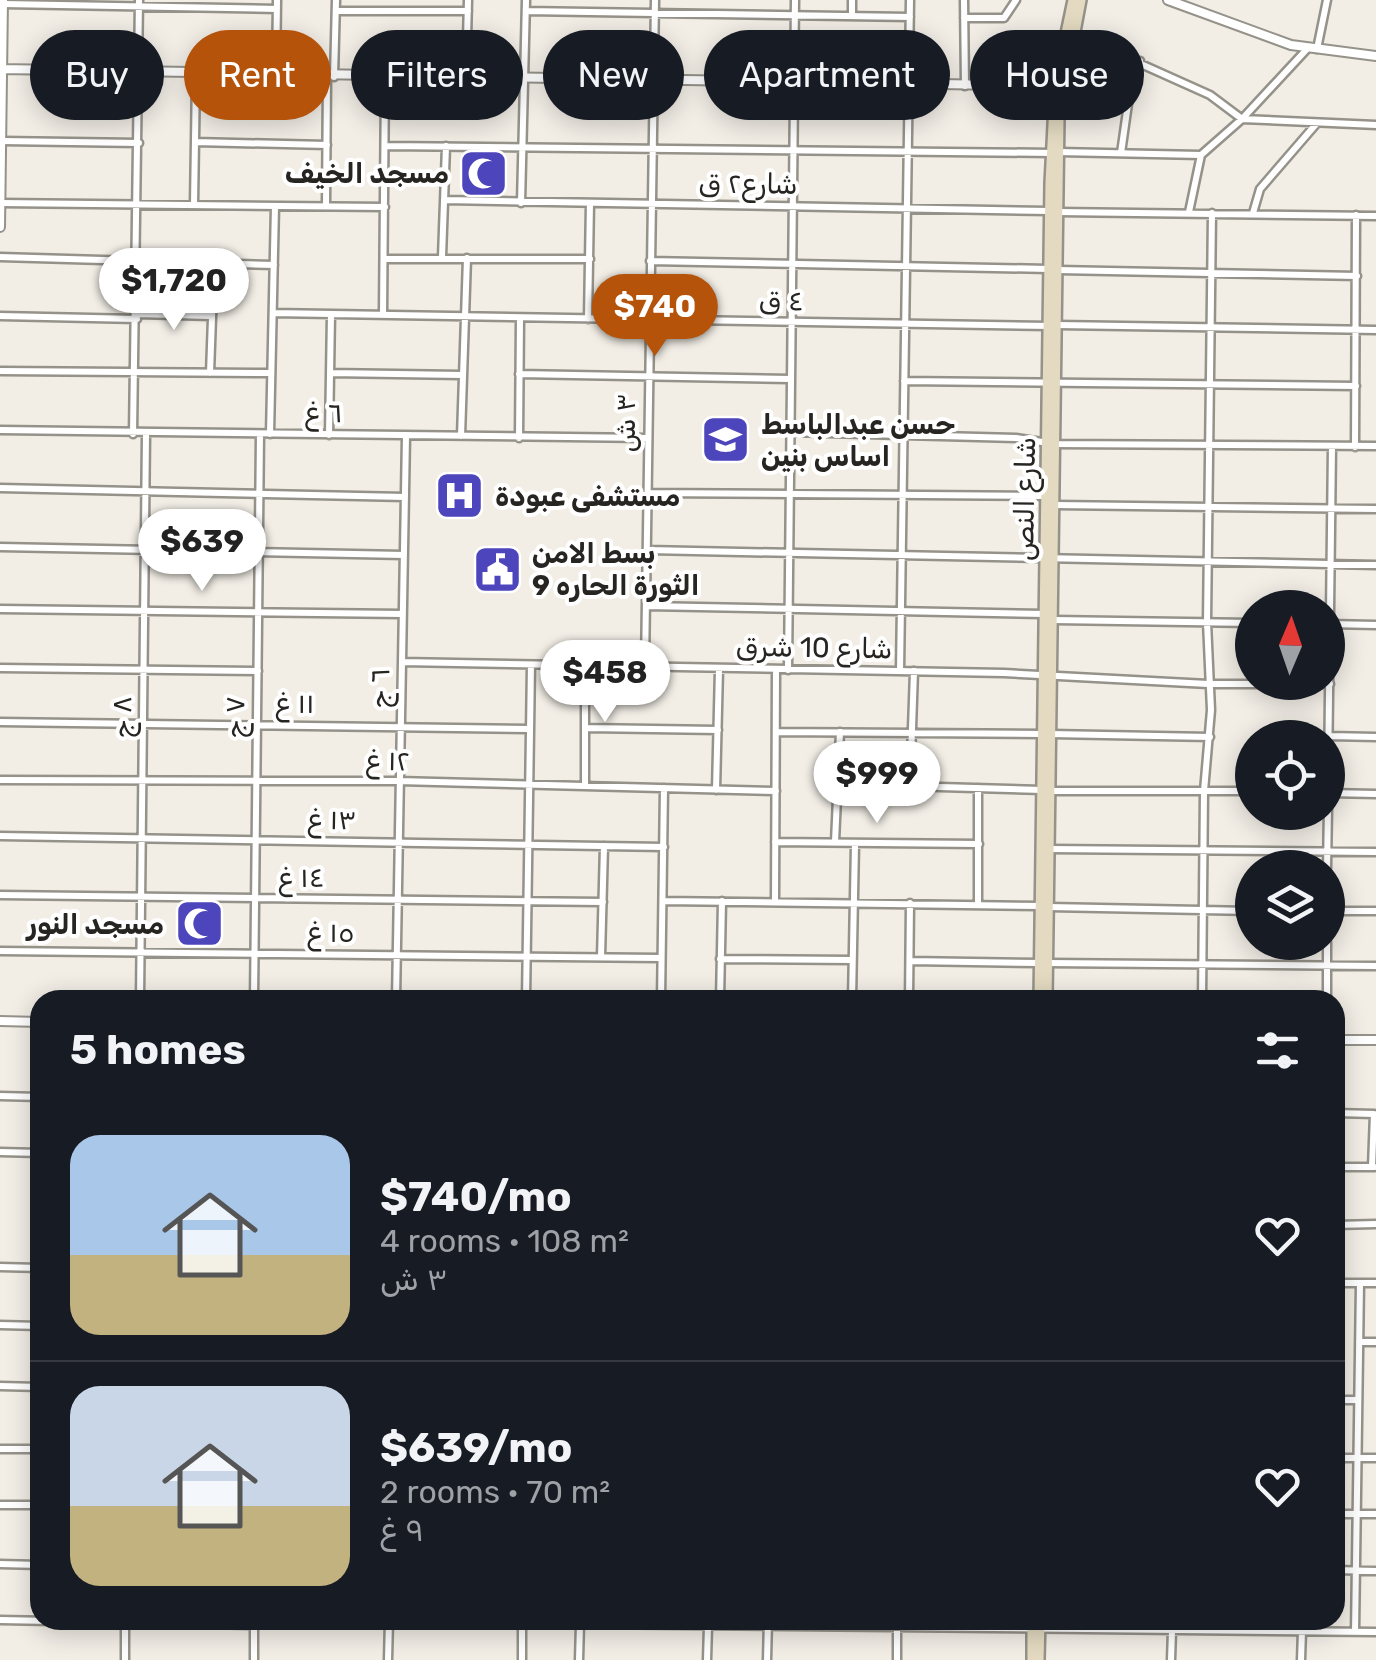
<!DOCTYPE html>
<html lang="en">
<head>
<meta charset="utf-8">
<style>
	body { margin:0; font-family:Rubik,Cairo,sans-serif; background:#242831; color:#f1f3f6; height:100vh; display:flex; flex-direction:column; font-size:38px; white-space:nowrap }
	* { box-sizing:border-box; margin:0 }
	p { font-size:32px; color:#9ea1a6 }
	.icon { flex:none; width:55px; height:55px; fill:none; stroke:currentColor; stroke-width:2; stroke-linecap:round; stroke-linejoin:round }
	.map { position:relative; flex:1; overflow:hidden }
	.drawer { position:absolute; left:30px; top:990px; width:1315px; height:640px; display:flex; flex-direction:column; background:#171b24; border-radius:30px; box-shadow:0 5px 25px #0003 }
	.drawer>* { flex:none }
	.guide { position:absolute; left:30px; top:30px; width:1318px; height:90px; display:flex; gap:20px }
	.needle { width:65px; rotate:2deg }
	.controls { position:absolute; left:1235px; top:590px; display:grid; gap:20px }
	.controls a { display:grid; place-items:center; width:110px; height:110px; border-radius:50%; background:#171b24; box-shadow:0 5px 25px #0003; font-size:50px }
	.price { position:absolute; translate:-50% -85px; padding:0 22px; border-radius:35px; background:#fff; color:#222; font-size:32px; line-height:65px; filter:drop-shadow(0 2px 5px #0008) }
	.price::after { content:''; position:absolute; left:50%; top:60px; width:30px; height:22px; margin-left:-15px; background:inherit; clip-path:polygon(0 0,100% 0,50% 100%) }
	.price.current { background:#b45309; color:#fff }
	ul { padding:0; list-style:none }
	li { display:flex; align-items:center; gap:30px; height:250px; padding:0 40px }
	li+li { border-top:2px solid #363941 }
	li span { display:grid; place-items:center; flex:none; width:280px; height:200px; border-radius:30px; color:#555 }
	li>.icon { margin-inline-start:auto }
	span .icon { width:120px; height:120px; fill:#fffc; stroke-width:1 }
	li b { font-size:42px }
	h2 { display:flex; justify-content:space-between; align-items:center; height:120px; padding:0 40px; font-size:42px }
	.chip { padding:0 35px; border-radius:45px; background:#171b24; box-shadow:0 5px 25px #0003; font-size:35px; line-height:90px }
	.chip.current { background:#b45309; color:#fff }
	.map>svg:first-child { display:block }
	.lines { fill:none; stroke-linecap:round; stroke-linejoin:round }
	.minor-casing { stroke:#95928a; stroke-width:11 }
	.tertiary-casing { stroke:#95928a; stroke-width:12 }
	.secondary-casing { stroke:#95928a; stroke-width:14 }
	.minor { stroke:#fff; stroke-width:6 }
	.tertiary { stroke:#fff; stroke-width:8 }
	.secondary { stroke:#e4dac1; stroke-width:9 }
	.labels { text-anchor:middle; stroke-width:8; stroke-linejoin:round; paint-order:stroke }
	.poi-label { font-size:28px; font-weight:bold; fill:#262522; stroke:#fff; text-anchor:start }
	.street-label { font-size:28px; fill:#262522; stroke:#fff }
</style>
</head>
<body>
<div class="map">
<svg width="1376" height="1660" viewBox="0 0 1376 1660">
	<rect width="100%" height="100%" fill="#f2eee6"/>
	<g class="lines">
		<defs>
			<path id="minor" d="M964,0L965,86
				M3,4L277,9
				M336,11H468
				M526,11L910,17
				M852,16V0
				M964,18H1004L1016,0
				M1074,34L1210,95L1242,119L1376,125
				M1317,49L1327,0
				M276,75L277,0
				M334,77L336,0
				M466,79L468,0
				M2,141L139,143
				M195,142L327,145
				M386,146L1052,153
				M1058,152L1201,155
				M1121,153L1130,90L1140,61
				M445,200L1049,211
				M0,203L385,207
				M521,203L526,0
				M194,204L196,76
				M326,206L327,77
				M1058,212L1376,216
				M1189,212L1201,155L1242,119L1307,49
				M1253,213L1260,189L1317,123
				M0,257L274,265
				M442,257L446,146
				M384,259H590
				M650,261L1049,269
				M1058,270L1357,276
				M273,313L1050,326
				M137,314L212,316
				M383,315L385,78
				M0,316L137,319
				M588,319L590,203
				M1057,325L1376,330
				M0,371L270,373
				M210,373L214,263
				M330,373L462,375
				M519,374L790,379
				M904,381L1356,386
				M0,430L647,438
				M789,432L1016,438L1055,444L1376,446
				M133,434L139,0
				M270,434L275,206
				M329,435L331,314
				M461,436L467,258
				M519,438L520,318
				M1355,447L1356,215
				M0,488L405,497
				M649,493L1047,496
				M1055,505L1376,509
				M0,547L404,555
				M648,550L1376,565
				M646,606L1045,614
				M0,609L403,614
				M1054,620L1252,623
				M1328,624L1376,625
				M402,662L1004,673L1208,684H1330
				M585,665V786
				M645,666L655,0
				M0,668L258,671
				M788,670L795,0
				M900,671L910,0
				M0,722L529,729
				M587,728L718,730
				M777,732L1043,734
				M1051,734L1210,737
				M1329,736L1376,737
				M1328,777L1332,446
				M0,780L399,781L776,791
				M836,784L1042,790
				M910,786L914,671
				M716,790L719,669
				M1050,791H1252
				M1328,793L1376,794
				M0,836L664,847
				M775,842L979,844
				M835,842L840,732
				M1049,849L1376,852
				M1327,868L1328,807
				M0,895L603,902
				M775,900L776,671
				M663,901L1041,906
				M978,904V788
				M1049,907L1252,911
				M1328,911H1376
				M0,951L661,958
				M601,957L604,846
				M720,959L852,960
				M910,961L1040,963
				M1048,963L1376,966
				M140,1000L146,434
				M254,1000L260,434
				M396,1000L406,436
				M526,1000L531,665
				M661,1000L664,788
				M720,1000L722,901
				M852,1000L855,844
				M909,1000L910,903
				M1202,1000L1204,791L1211,710L1207,622L1212,213
				M1327,1000V942
				M0,1096L40,1097
				M1336,1113L1374,1114
				M0,1152L40,1153
				M1335,1152L1336,1040
				M1335,1167H1374
				M1372,1167L1374,1114
				M1335,1225L1376,1224
				M0,1267L40,1268
				M1335,1283H1376
				M0,1325L40,1326
				M1359,1342H1376
				M0,1386L40,1387
				M1335,1400H1358
				M0,1449H40
				M1335,1458H1376
				M0,1505H40
				M1335,1514H1376
				M0,1564L40,1565
				M1335,1570L1376,1571
				M0,1620L254,1625
				M897,1620V1660
				M389,1622L1376,1632
				M1355,1632L1360,1283
				M125,1660V1621
				M254,1660V1620
				M388,1660L389,1621
				M522,1660V1623
				M579,1660L580,1624
				M707,1660L708,1626
				M767,1660L768,1620
				M1171,1660L1172,1631
				M1301,1660L1302,1631"/>
			<path id="tertiary" d="M1168,0L1291,45L1376,56
				M0,69L1062,86
				M0,227L3,0
				M0,1021L40,1022
				M1335,1040H1376"/>
			<path id="secondary" d="M1039,1000L1050,183L1055,86L1073,0
				M1047,1000L1059,117L1081,0
				M1032,1660V1620
				M1039,1660L1040,1620"/>
		</defs>
		<use href="#minor" class="minor-casing"/>
		<use href="#tertiary" class="tertiary-casing"/>
		<use href="#secondary" class="secondary-casing"/>
		<use href="#minor" class="minor"/>
		<use href="#tertiary" class="tertiary"/>
		<use href="#secondary" class="secondary"/>
	</g>
	<defs>
		<symbol id="mosque-square" viewBox="-11 -11 22 22"><rect x="-9" y="-9" width="18" height="18" rx="4" fill="#4c45bc" stroke="#fff"/><path d="M3.5-4.9A6 6 0 1 0 3.5 4.9A5 5 0 1 1 3.5-4.9Z" fill="#fff"/></symbol>
		<symbol id="school-square" viewBox="-11 -11 22 22"><rect x="-9" y="-9" width="18" height="18" rx="4" fill="#4c45bc" stroke="#fff"/><path d="M0-5L7-2L0 1L-7-2ZM-4 1L0 2.5L4 1V4Q0 6-4 4Z" fill="#fff"/></symbol>
		<symbol id="hospital-square" viewBox="-11 -11 22 22"><rect x="-9" y="-9" width="18" height="18" rx="4" fill="#4c45bc" stroke="#fff"/><path d="M-5-5h3v3.5h4V-5h3V5h-3V1.5h-4V5h-3Z" fill="#fff"/></symbol>
		<symbol id="civic-square" viewBox="-11 -11 22 22"><rect x="-9" y="-9" width="18" height="18" rx="4" fill="#4c45bc" stroke="#fff"/><path d="M-.6-6.5H3V-4.5H.6V-3L4-1V1h2V6H-6V1h2V-1L-.6-3ZM-1.2 2.5V6h2.4V2.5Z" fill="#fff"/></symbol>
	</defs>
	<g fill-rule="evenodd">
		<use href="#mosque-square" x="456" y="146" width="55" height="55"/>
		<use href="#school-square" x="698" y="412" width="55" height="55"/>
		<use href="#hospital-square" x="432" y="468" width="55" height="55"/>
		<use href="#civic-square" x="470" y="542" width="55" height="55"/>
		<use href="#mosque-square" x="172" y="896" width="55" height="55"/>
	</g>
	<g class="labels">
		<g class="poi-label">
			<text x="449" y="183" text-anchor="end">مسجد الخيف</text>
			<text x="761" y="434">حسن عبدالباسط<tspan x="761" dy="32">اساس بنين</tspan></text>
			<text x="495" y="506">مستشفى عبودة</text>
			<text x="532" y="563">بسط الامن<tspan x="532" dy="32">الثورة الحاره 9</tspan></text>
			<text x="164" y="934" text-anchor="end">مسجد النور</text>
		</g>
		<g class="street-label">
			<text transform="translate(748 183) rotate(1)" y="10">شارع٢ ق</text>
			<text transform="translate(781 300) rotate(1)" y="10">٤ ق</text>
			<text transform="translate(324 412) rotate(1)" y="10">٦ غ</text>
			<text transform="translate(625 423) rotate(-90)" y="10">٣ ش</text>
			<text transform="translate(1024 499) rotate(-89)" y="10">شارع النص</text>
			<text transform="translate(814 647) rotate(1)" y="10">شارع 10 شرق</text>
			<text transform="translate(379 688) rotate(-89)" y="10">٦ ج</text>
			<text x="295" y="713">١١ غ</text>
			<text transform="translate(121 717) rotate(-90)" y="10">٨ ج</text>
			<text transform="translate(234 717) rotate(-89)" y="10">٧ ج</text>
			<text transform="translate(388 760) rotate(1)" y="10">١٢ غ</text>
			<text transform="translate(332 819) rotate(1)" y="10">١٣ غ</text>
			<text transform="translate(301 877) rotate(-1)" y="10">١٤ غ</text>
			<text x="331" y="942">١٥ غ</text>
		</g>
	</g>
</svg>
<div class="controls">
<a><svg class="needle" viewBox="-14 -14 28 28"><path d="M0-13l5 13h-10z" fill="#e53935"/><path d="M0 13l5-13h-10z" fill="#9ea1a6"/></svg></a>
<a><svg class="icon" aria-label="locate" viewBox="0 0 24 24"><circle cx="12" cy="12" r="6"/><path d="M12 2v4M12 18v4M2 12h4M18 12h4"/></svg></a>
<a><svg class="icon" aria-label="layers" viewBox="0 0 24 24"><path d="M12 4l9 5-9 5-9-5zM3 14l9 5 9-5"/></svg></a>
</div>
<b class="price" style="left:174px;top:333px">$1,720</b>
<b class="price current" style="left:655px;top:359px">$740</b>
<b class="price" style="left:202px;top:594px">$639</b>
<b class="price" style="left:605px;top:725px">$458</b>
<b class="price" style="left:877px;top:826px">$999</b>
<div class="guide">
<a class="chip">Buy</a>
<a class="chip current">Rent</a>
<a class="chip">Filters</a>
<a class="chip">New</a>
<a class="chip">Apartment</a>
<a class="chip">House</a>
</div>
<section class="drawer">
<h2>5 homes<svg class="icon" aria-label="filters" viewBox="0 0 24 24"><path d="M4 7h16M4 17h16"/><circle cx="9" cy="7" r="2"/><circle cx="15" cy="17" r="2"/></svg></h2>
<ul>
<li><span style="background:linear-gradient(#a9c7e8 60%,#c2b280 0)"><svg class="icon" aria-label="home" viewBox="0 0 24 24"><path d="M3 11l9-7 9 7M6 9v11h12V9"/></svg></span><div><b>$740/mo</b><p>4 rooms · 108 m²</p><p>٣ ش</p></div><svg class="icon" aria-label="heart" viewBox="0 0 24 24"><path d="M12 20l-8-8c-3-5 5-10 8-4 3-6 11-1 8 4z"/></svg></li>
<li><span style="background:linear-gradient(#c9d6e8 60%,#c2b280 0)"><svg class="icon" aria-label="home" viewBox="0 0 24 24"><path d="M3 11l9-7 9 7M6 9v11h12V9"/></svg></span><div><b>$639/mo</b><p>2 rooms · 70 m²</p><p>٩ غ</p></div><svg class="icon" aria-label="heart" viewBox="0 0 24 24"><path d="M12 20l-8-8c-3-5 5-10 8-4 3-6 11-1 8 4z"/></svg></li>
</ul>
</section>
</div>
</body>
</html>
